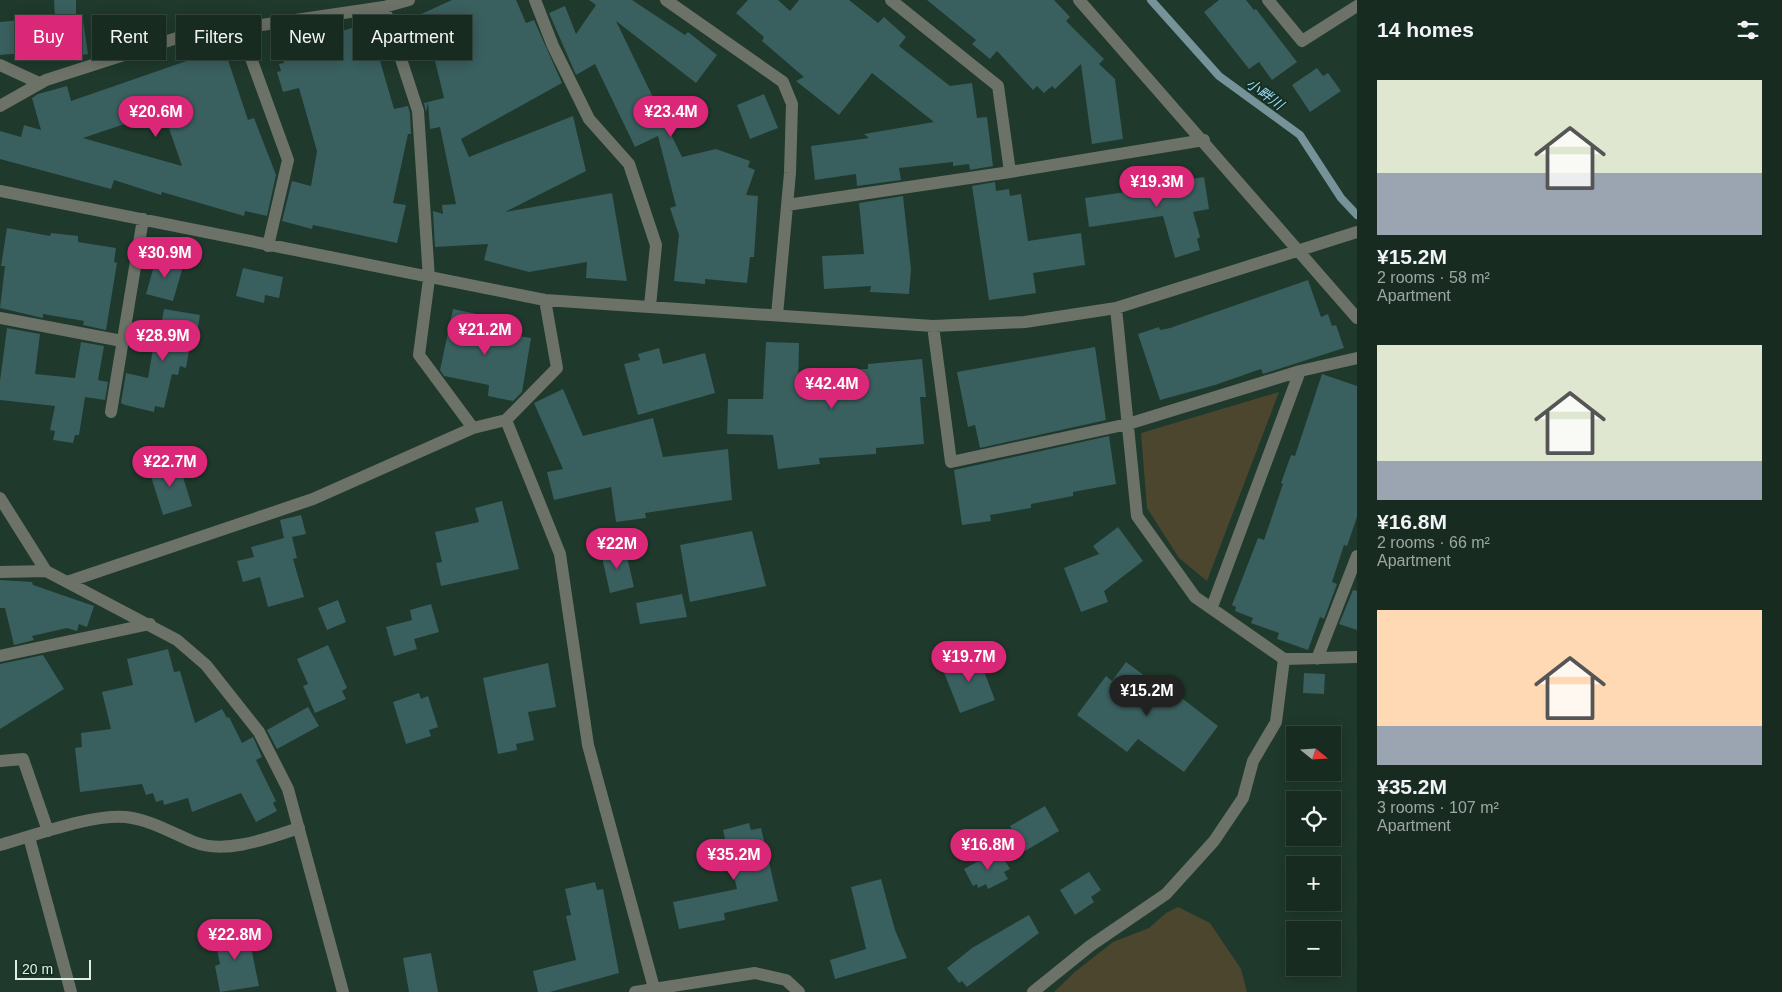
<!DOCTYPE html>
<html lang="en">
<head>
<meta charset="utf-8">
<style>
	body { margin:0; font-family:Arial,"Noto Sans JP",sans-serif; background:#24372e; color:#f1f3f6; height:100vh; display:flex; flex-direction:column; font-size:19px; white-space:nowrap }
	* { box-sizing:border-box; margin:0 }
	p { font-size:16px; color:#9ea7a5 }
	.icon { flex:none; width:28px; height:28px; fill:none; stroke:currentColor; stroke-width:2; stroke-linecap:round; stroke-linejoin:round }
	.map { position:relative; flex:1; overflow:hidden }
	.side { display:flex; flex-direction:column; background:#172b21; width:425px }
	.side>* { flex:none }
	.top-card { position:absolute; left:15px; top:15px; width:475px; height:45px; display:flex; gap:10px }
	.needle { width:32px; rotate:108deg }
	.fabs { position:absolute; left:1286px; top:726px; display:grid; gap:10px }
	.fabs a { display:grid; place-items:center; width:55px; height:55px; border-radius:0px; background:#172b21; box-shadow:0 2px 12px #0003,0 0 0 1px #36473f; font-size:25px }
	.scale { position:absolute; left:15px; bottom:12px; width:76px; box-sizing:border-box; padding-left:5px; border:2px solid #dfeee6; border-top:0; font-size:14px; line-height:18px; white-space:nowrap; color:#dfeee6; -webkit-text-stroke:4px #152f22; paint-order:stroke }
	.price { position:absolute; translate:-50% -42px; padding:0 11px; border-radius:18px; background:#db2777; color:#fff; font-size:16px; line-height:32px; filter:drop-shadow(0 1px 2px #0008) }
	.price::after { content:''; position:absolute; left:50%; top:30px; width:15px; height:11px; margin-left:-8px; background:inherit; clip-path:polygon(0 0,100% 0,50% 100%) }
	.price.selected { background:#222; color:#fff }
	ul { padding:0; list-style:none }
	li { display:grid; align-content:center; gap:10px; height:265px; padding:0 20px }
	li span { display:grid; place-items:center; height:155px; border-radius:0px; color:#555 }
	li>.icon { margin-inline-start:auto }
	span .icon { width:90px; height:90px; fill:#fffc; stroke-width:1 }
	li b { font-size:21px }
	h2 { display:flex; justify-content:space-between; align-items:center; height:60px; padding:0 20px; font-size:21px }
	.pill { padding:0 18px; border-radius:0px; background:#172b21; box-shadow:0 2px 12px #0003,0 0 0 1px #36473f; font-size:18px; line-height:45px }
	.pill.selected { background:#db2777; color:#fff }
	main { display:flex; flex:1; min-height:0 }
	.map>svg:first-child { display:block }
	.green { fill:#4b462d }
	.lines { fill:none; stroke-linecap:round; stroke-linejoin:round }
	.stream { stroke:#77939a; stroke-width:8 }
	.building { fill:#395f5e; fill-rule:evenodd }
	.minor { stroke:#6c7267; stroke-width:12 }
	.labels { text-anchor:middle; stroke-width:4; stroke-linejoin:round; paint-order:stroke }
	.water-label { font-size:14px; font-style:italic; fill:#9fdef9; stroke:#152f22 }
</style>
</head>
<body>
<main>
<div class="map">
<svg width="1357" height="992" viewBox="0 0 1357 992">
	<rect width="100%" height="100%" fill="#1f392c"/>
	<path class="green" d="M1279,392L1207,581L1179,558L1147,508L1141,433Z
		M1178,907L1210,923L1241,969L1247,992H1054L1076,971L1113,942L1149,928L1166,913Z"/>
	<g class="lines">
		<path class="stream" d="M1151,0L1219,76L1300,135L1341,198L1357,215"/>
	</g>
	<path class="building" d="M54,0H76V15L82,14L88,54L62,58L61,50L42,52L44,43L35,52L0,55V22L55,17Z
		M452,0H516L526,23L534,20L562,83L461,139L469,157L573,116L586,171L505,212L612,193L627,281L586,278L587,262L529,272L484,260L488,244L435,247L433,211L443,214L442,205L456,204L440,127L430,129L428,102L426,112L424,103L444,98L429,36L419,15Z
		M589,0H632L685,35L688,32L717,55L696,83L616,21L682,157L716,149L750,161L748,167L755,170L746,195L758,196L754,257H750L747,283L705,279V284L674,281L679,235L670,208L676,206L658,136L635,147L595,64L576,75L549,13L565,6L576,34L596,5Z
		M748,0H778L790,11L799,0H849L878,23L884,17L906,37L899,46L950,86L972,83L977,118L987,117L993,166L970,170L969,164L953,166V162L899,168L901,180L857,186L856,174L815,180L811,146L869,138L864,134L934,122L872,73L839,115L796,81L804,77L762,41L764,37L736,13Z
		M927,0H1054L1070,17L1066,21L1104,59L1099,64L1115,79L1123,139L1092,144L1081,64L1055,89L1052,86L1044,93L1037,86L1033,90L997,51L990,59L972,44L976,40Z
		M1219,0H1246L1254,10L1256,9L1297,62L1272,80L1259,62L1249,69L1204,12Z
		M369,23L394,109L408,106L410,113L411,134H408L393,203L406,205L397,243L313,225L312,229L282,221L292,181L311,186L317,151L299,88L283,92L277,72L281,71L279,64L284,63L278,44L316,33L318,38Z
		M224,48L248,120L254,118L276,175L267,216L245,211L244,216L162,192L161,195L114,180L111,189L0,159V131L21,137L24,125L41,130L32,98L38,94L67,86L71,101ZM163,111L182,166L83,138Z
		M1317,68L1323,76L1328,73L1341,91L1310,112L1292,85Z
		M764,94L778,128L750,139L737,105Z
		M1167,175L1168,178L1191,175L1192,179L1204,177L1209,209L1193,212L1200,237L1197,239L1200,250L1175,258L1163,216L1089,227L1085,198L1139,190L1138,178Z
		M995,182L996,191L1009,189L1010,196L1021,194L1028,241L1081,233L1085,265L1033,273L1036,293L989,300L972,186Z
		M903,196L911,269L909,294L870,292L871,286L824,289L822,256L864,254L859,203Z
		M7,228L50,236L51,233L78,236V242L116,248L114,262L117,263L106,330L83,325L84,321L43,314V318L0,308L5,266H1Z
		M164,257L184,263L173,301L146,294L156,259L163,261Z
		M243,268L283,277L279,298L265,295L264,303L236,296Z
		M1308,280L1321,317L1328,314L1332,326L1336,325L1344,348L1263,374L1261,369L1215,385L1160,400L1138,334L1159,327L1160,330L1170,328Z
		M164,309L200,315L195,346L190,345L186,368L180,366L178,375L172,374L164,408L155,406L154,412L125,405L121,403L126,373L148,378L154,343L158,344Z
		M453,309L491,317L488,331L531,338L522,392L513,401L488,396L489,385L444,376L440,370Z
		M7,328L40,334L35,374L75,378L81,342L104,346L98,380L108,382L105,400L85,397L79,435H75L73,443L53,440L55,431L50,430L55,406L0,400V381Z
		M766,342L799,343L798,387L804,386L806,398L845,393L843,370L868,369V364L922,359L926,397H920L924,444L876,448V454L819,458L820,464L778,469L773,435L727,434L728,399H763Z
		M1095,347L1106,420L980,448L975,425L968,427L957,372Z
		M659,348L663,364L705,353L715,393L638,415L624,364L640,360L638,354Z
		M1322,374L1357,386V517L1347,546L1344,545L1332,582L1337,584L1324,619L1320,617L1308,650L1277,639L1279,633L1251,623L1253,618L1235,611L1236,607L1232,605L1258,538L1264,540L1283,484L1281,483L1291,455L1295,456Z
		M563,389L583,436L653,418L663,457L728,449L732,500L645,513L646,518L616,522L611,487L554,500L547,472L563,469L534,403Z
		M1109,436L1116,484L1073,492V496L1031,504V508L990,515L991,521L962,525L954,470Z
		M178,461L192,506L163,515L149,470Z
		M502,501L519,569L441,586L436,563L442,562L435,532L479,522L475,508Z
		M301,515L306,534L292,537L297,558L293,559L304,597L268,607L260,577L243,582L237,561L254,557L251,547L284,538L280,520Z
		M1118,527L1143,561L1104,591L1108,602L1081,612L1064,568L1099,554L1093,546Z
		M752,531L766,586L690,602L680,545Z
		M625,548L634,587L610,593L601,553Z
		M0,580L32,582L33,585L94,606L87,627L79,624L77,631L67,628L32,636L34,640L14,645L5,608H0Z
		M1353,590L1357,591V630L1339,624Z
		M682,594L687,617L640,624L636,603Z
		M338,600L346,622L327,630L318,608Z
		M431,604L439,632L414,639L417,649L394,656L386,627L412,620L410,610Z
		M328,645L347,688L342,691L346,699L315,713L303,686L308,684L297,659Z
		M168,649L174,672L180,671L195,723L222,709L227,718L229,717L242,743L253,737L262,757L256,760L276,801L273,803L277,811L256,822L241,793L192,812L188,798L164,805L163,800L156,802L153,793L146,795L142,784L80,792L75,748L82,747L81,733L111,729L102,692L133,685L127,659Z
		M977,653L995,700L960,713L943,670L950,666L949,663Z
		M43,655L64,689L0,729V664Z
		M1126,662L1168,693L1170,689L1218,726L1184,772L1138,739L1127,752L1077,715L1106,676L1112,681Z
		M548,663L556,707L528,712L534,740L516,744L517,750L498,754L483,678Z
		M1304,673L1325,674L1324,694L1303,693Z
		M419,693L421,699L428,696L438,727L429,730L431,736L406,744L393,702Z
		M308,707L319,726L277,749L267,730Z
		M1045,806L1059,831L1025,851L1010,826Z
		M749,823L751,830L761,828L778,901L724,913L725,920L679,929L673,902L737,889L723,830Z
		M999,850L1010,869L1004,872L1008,879L988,889L986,884L978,888L977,884L973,886L964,869Z
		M1089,872L1101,890L1091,897L1094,902L1075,915L1060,890Z
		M881,879L895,930L907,958L835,979L830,960L866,949L851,887Z
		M595,882L597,890L603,889L619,973L550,992H538L533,971L576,960L566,916L571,915L565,889Z
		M1029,915L1039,933L967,987L962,981L959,983L947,968L972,948Z
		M247,928L259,986L220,992L215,966L220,964L214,935Z
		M431,953L438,992H409L403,958Z"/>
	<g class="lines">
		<path class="minor" d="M535,0L553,46L589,119L629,164L656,245L650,306
			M666,0L783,82L792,104L790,173L777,315
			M891,0L998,86L1010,172
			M1079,0L1357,318
			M1268,0L1302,41L1357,6
			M384,7L418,111L429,279L419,355L473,428L506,420L557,368L545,300
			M240,28L288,160L268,246
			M0,65L39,83
			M0,106L46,80L180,37L384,7L409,0
			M0,191L545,300L933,326L1025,322L1116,308L1357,232
			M787,205L1010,172L1204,140
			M1116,308L1137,516L1195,597L1284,659L1357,657
			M0,318L122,341
			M933,326L951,462L1128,424L1300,371L1357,358
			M111,412L143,219
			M506,420L560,554L588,745L654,988
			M0,498L46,571L177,640L206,665L259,732L288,789L343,992
			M0,572L46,571
			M70,581L313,499L473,428
			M1212,607L1300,371
			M0,656L150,624
			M1317,659L1357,556
			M0,761L23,759L48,831
			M29,837L71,992
			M0,845C36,835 91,814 126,817C151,820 172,833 194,842C225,855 269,838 299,828
			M635,992L755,973L786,980L799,992
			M1033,992L1090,946L1166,894L1214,841L1243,798L1253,761L1276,722L1284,659"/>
	</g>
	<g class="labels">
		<g class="water-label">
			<text transform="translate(1265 94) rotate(36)" y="5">小畔川</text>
		</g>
	</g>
</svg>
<div class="fabs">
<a><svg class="needle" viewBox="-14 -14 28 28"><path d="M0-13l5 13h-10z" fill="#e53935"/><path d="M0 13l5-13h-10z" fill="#9ea7a5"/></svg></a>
<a><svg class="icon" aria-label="locate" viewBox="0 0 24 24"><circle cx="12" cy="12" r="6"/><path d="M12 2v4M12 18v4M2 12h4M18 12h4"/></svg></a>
<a>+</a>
<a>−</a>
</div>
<div class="scale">20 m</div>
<b class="price" style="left:156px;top:138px">¥20.6M</b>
<b class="price" style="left:671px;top:138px">¥23.4M</b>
<b class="price" style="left:1157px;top:208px">¥19.3M</b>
<b class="price" style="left:165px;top:279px">¥30.9M</b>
<b class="price" style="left:485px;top:356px">¥21.2M</b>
<b class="price" style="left:163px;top:362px">¥28.9M</b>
<b class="price" style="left:832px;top:410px">¥42.4M</b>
<b class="price" style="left:170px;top:488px">¥22.7M</b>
<b class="price" style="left:617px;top:570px">¥22M</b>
<b class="price" style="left:969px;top:683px">¥19.7M</b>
<b class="price selected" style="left:1147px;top:717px">¥15.2M</b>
<b class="price" style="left:988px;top:871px">¥16.8M</b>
<b class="price" style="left:734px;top:881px">¥35.2M</b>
<b class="price" style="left:235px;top:961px">¥22.8M</b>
<div class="top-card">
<a class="pill selected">Buy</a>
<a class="pill">Rent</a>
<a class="pill">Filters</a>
<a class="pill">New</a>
<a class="pill">Apartment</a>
</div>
</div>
<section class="side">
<h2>14 homes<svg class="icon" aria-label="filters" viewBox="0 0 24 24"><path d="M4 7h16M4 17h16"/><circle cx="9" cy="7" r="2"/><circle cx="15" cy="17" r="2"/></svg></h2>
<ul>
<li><span style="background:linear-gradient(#dfe7d0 60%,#9aa5b1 0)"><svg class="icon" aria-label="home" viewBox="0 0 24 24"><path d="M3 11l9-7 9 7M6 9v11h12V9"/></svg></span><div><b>¥15.2M</b><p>2 rooms · 58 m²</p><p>Apartment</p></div></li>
<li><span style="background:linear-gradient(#dfe7d0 75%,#9aa5b1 0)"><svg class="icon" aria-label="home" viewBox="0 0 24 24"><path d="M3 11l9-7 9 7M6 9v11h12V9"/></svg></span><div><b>¥16.8M</b><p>2 rooms · 66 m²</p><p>Apartment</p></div></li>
<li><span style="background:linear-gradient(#ffd9b3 75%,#9aa5b1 0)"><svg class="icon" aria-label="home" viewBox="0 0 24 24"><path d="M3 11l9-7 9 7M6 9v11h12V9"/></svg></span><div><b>¥35.2M</b><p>3 rooms · 107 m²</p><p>Apartment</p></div></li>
</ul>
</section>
</main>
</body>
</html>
